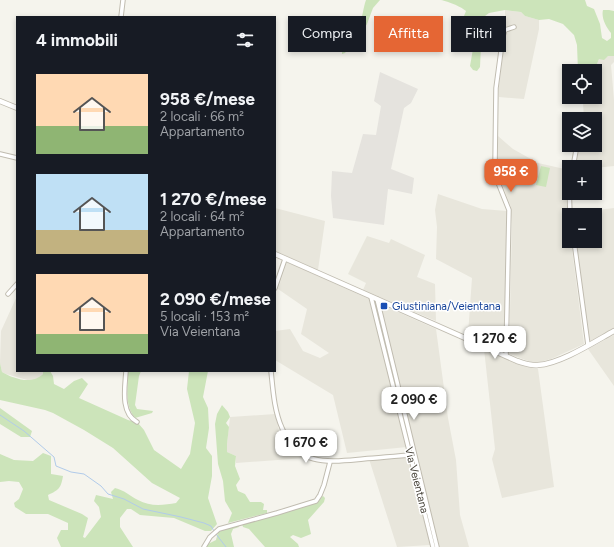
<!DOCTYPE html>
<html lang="it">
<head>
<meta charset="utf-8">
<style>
	body { margin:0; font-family:Figtree,sans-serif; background:#20242c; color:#f1f3f6; height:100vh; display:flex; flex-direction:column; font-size:15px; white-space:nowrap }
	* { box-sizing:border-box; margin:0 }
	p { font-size:13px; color:#9ea1a6 }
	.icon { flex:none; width:22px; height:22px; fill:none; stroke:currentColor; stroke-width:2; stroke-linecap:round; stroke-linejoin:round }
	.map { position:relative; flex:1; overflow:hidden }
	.drawer { position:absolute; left:16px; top:16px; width:260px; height:356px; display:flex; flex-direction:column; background:#171b24; border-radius:0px; box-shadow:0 2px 6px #0003 }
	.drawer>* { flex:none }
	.hud { position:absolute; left:288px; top:16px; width:266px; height:36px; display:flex; gap:8px }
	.tools { position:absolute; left:562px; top:64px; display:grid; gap:8px }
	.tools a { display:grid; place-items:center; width:40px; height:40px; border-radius:0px; background:#171b24; box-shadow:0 2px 6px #0003; font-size:20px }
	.price { position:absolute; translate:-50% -34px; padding:0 9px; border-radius:8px; background:#fff; color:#222; font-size:13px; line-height:26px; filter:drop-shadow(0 1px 2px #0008) }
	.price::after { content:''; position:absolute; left:50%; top:24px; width:12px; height:9px; margin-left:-6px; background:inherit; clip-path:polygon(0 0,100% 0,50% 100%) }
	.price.current { background:#e56634; color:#fff }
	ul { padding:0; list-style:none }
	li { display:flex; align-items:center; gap:12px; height:100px; padding:0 20px }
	li span { display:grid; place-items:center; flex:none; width:112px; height:80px; border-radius:0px; color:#555 }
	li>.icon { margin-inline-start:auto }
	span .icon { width:48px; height:48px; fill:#fffc; stroke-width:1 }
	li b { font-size:17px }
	h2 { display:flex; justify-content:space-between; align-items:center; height:48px; padding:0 20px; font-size:17px }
	.chip { padding:0 14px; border-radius:0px; background:#171b24; box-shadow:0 2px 6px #0003; font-size:14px; line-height:36px }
	.chip.current { background:#e56634; color:#fff }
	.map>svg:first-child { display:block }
	.residential { fill:#e8e6dc }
	.industrial { fill:#e5e3de }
	.green { fill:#cce4ba }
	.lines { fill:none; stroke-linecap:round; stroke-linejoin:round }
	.stream { stroke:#b1cbea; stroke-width:1 }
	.minor-casing { stroke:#c0bcb0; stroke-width:5.5 }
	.tertiary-casing { stroke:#c0bcb0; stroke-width:6 }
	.minor { stroke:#fff; stroke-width:3.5 }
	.tertiary { stroke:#fff; stroke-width:4.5 }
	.transit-dot { fill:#1a4fb4; stroke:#fff; stroke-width:1.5 }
	.labels { text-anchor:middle; stroke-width:3; stroke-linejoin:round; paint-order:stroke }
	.transit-label { font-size:11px; fill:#164399; stroke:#fff; text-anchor:start }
	.street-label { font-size:11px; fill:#49453b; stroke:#fff }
</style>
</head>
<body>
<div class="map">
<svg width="614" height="547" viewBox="0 0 614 547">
	<rect width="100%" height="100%" fill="#f5f4ed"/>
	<path class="residential" d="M505,10L521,12L525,16L539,20V29L524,99L499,97V86L505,36Z
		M608,56H614V62L611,65L614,100V166L595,168V167H574L579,145H595V119H584L583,103L580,97H595L594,71L599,59Z
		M498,136L513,149L538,163L569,170L566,191L569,241H571L584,344L551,359L540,362H531L509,354L512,224L511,207L497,171Z
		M438,194L482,209L507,211L504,353L468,334L472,278L436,259L437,227L435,210Z
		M275,208L325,221L318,270L275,251Z
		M614,208V330L589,342L576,241H595V215H573V213Z
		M367,236L389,243L391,239L425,255L417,277L435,284L436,321L363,290L366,283L348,274Z
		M287,262L369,299L407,447L347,453L333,395L275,360V331L290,329L303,351L320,358L329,353L301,334L307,309L278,289Z
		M17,296V371H43V374L39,378L31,381L6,374L2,372L0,363L1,331Z
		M380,304L436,329L448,418L456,460L460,515L469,547H439Z
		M614,335V386L588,349Z
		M484,349L526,367L538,369L554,487L502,498L492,459L495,449Z
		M275,414L279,431L286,442L305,458L236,463V456L227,452V444L230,417Z
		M408,456L430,545L397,547L369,459Z"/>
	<path class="industrial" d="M380,72L418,89L411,103L404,108L391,169L414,178L412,194L388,189L384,225L333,218L331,196L332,171L352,173L363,134L376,135L381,106L374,101Z"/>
	<path class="green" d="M366,0H380L373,8L367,24L358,38L345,53L342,54C342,42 354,35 359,24C363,17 363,8 366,0Z
		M440,0H585L587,6L594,9L600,24L602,38L607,41L611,38V33C606,27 601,18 603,10H609L614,11V56H608L604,60L599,59L594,71H578L577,45L574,35L563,24L549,19L539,20L525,16L521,12L505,10L489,13L485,16L482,23L480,67L477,71L473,70L470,66L473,49L466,30L464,16L466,11C462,7 445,0 440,0Z
		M541,166L550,168L546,187L536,185Z
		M0,363L2,372C14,379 32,385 43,374V371H50L53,376L54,384L64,389L74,381L82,378L88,384L79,398L128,420L138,423L144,430L154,450L181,469L190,454L195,423L187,389L189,371H208L203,397L208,408L209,428L206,448L212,456V476L208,498L217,524L211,531H205L174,518L140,515L131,509H127L120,518V527L133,547H61L57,538L61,530H68V523L48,514H26L15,507L14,503L19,499L23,489L19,482L9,481L0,482V454L14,460L33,461L43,453L51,456V474L63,476C61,488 59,490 48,495L49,500L82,514L88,518L83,537L85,538L101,517L99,507L94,501L96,495L113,499L111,492L115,488C124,490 130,496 138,500C150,507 164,505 176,503L180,498L152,483L113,448L84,430L53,413L45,410L0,400Z
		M128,371H141L139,376L135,405L137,409L153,411L152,413L135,418C124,405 128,387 128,371Z
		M222,405L228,412L230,417L226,423L229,427L227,444V452L236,456L235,466L240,479L236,485L238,491L245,494L250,502H261L264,504L263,510H267V513L228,523L232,513L225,501L223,481L218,464L215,424L217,414Z
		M0,408L32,431L30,437H21L0,424Z
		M323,496L325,498L324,502L308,520L311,534L301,538L293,535L290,537L298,544L299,547H265L249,529L243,527L242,524L315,502Z
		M238,524L239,527L233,529L231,534L234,547H205L208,544L216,540L218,532Z"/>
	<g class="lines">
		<path class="stream" d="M0,415L24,431L54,457L56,466L71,472L84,474L101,486L108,494L124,499L143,509L181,517L204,523L211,526L214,531
			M216,534L226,547"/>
		<defs>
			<path id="minor" d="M121,17L123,0
				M582,119V117
				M0,154L17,158
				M573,167L577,145
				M569,185L570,215
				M574,241L588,345
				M275,288L285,259
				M8,294L17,284
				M371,297L433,547
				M377,299L437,547
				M506,356L509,210L497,180L495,165L496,88L503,36L505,30L514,27
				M126,371C125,387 120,413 137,422
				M271,371C273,390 274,410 282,428C297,467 329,462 363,459C379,458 395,456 412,455
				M204,547L210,537L219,529L277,513L316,501L320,495L324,485L330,462"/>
			<path id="tertiary" d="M0,101L17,108
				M275,254L517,361C524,363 531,366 538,365C560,364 594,342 614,331"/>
		</defs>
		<use href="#minor" class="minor-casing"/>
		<use href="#tertiary" class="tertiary-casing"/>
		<use href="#minor" class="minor"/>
		<use href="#tertiary" class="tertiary"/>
	</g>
	<rect class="transit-dot" x="380" y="302" width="8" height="8" rx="2"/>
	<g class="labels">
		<g class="transit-label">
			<text x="392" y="310">Giustiniana/Veientana</text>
		</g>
		<g class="street-label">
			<text transform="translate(417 480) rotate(76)" y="4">Via Veientana</text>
		</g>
	</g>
</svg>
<div class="tools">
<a><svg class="icon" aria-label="locate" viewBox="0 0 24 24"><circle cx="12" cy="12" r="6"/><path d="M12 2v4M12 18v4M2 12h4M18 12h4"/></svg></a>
<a><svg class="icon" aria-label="layers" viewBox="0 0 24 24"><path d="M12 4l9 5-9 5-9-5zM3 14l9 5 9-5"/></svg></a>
<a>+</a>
<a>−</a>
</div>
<b class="price current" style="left:511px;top:193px">958 €</b>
<b class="price" style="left:495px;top:360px">1 270 €</b>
<b class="price" style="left:414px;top:421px">2 090 €</b>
<b class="price" style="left:306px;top:464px">1 670 €</b>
<div class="hud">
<a class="chip">Compra</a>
<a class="chip current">Affitta</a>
<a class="chip">Filtri</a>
</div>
<section class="drawer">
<h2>4 immobili<svg class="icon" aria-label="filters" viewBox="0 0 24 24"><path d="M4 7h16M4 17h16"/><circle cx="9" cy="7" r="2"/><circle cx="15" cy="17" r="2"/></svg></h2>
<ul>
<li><span style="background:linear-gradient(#ffd9b3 65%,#8fb573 0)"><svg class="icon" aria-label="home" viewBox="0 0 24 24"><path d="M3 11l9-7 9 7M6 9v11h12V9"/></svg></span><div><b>958 €/mese</b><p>2 locali · 66 m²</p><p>Appartamento</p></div></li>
<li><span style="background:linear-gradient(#bfe0f5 70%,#c2b280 0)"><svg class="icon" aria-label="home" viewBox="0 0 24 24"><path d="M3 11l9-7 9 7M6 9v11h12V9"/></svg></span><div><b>1 270 €/mese</b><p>2 locali · 64 m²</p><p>Appartamento</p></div></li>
<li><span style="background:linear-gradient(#ffd9b3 75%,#8fb573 0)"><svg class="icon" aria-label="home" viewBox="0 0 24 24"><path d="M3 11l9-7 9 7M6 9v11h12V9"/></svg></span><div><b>2 090 €/mese</b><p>5 locali · 153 m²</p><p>Via Veientana</p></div></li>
</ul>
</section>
</div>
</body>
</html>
